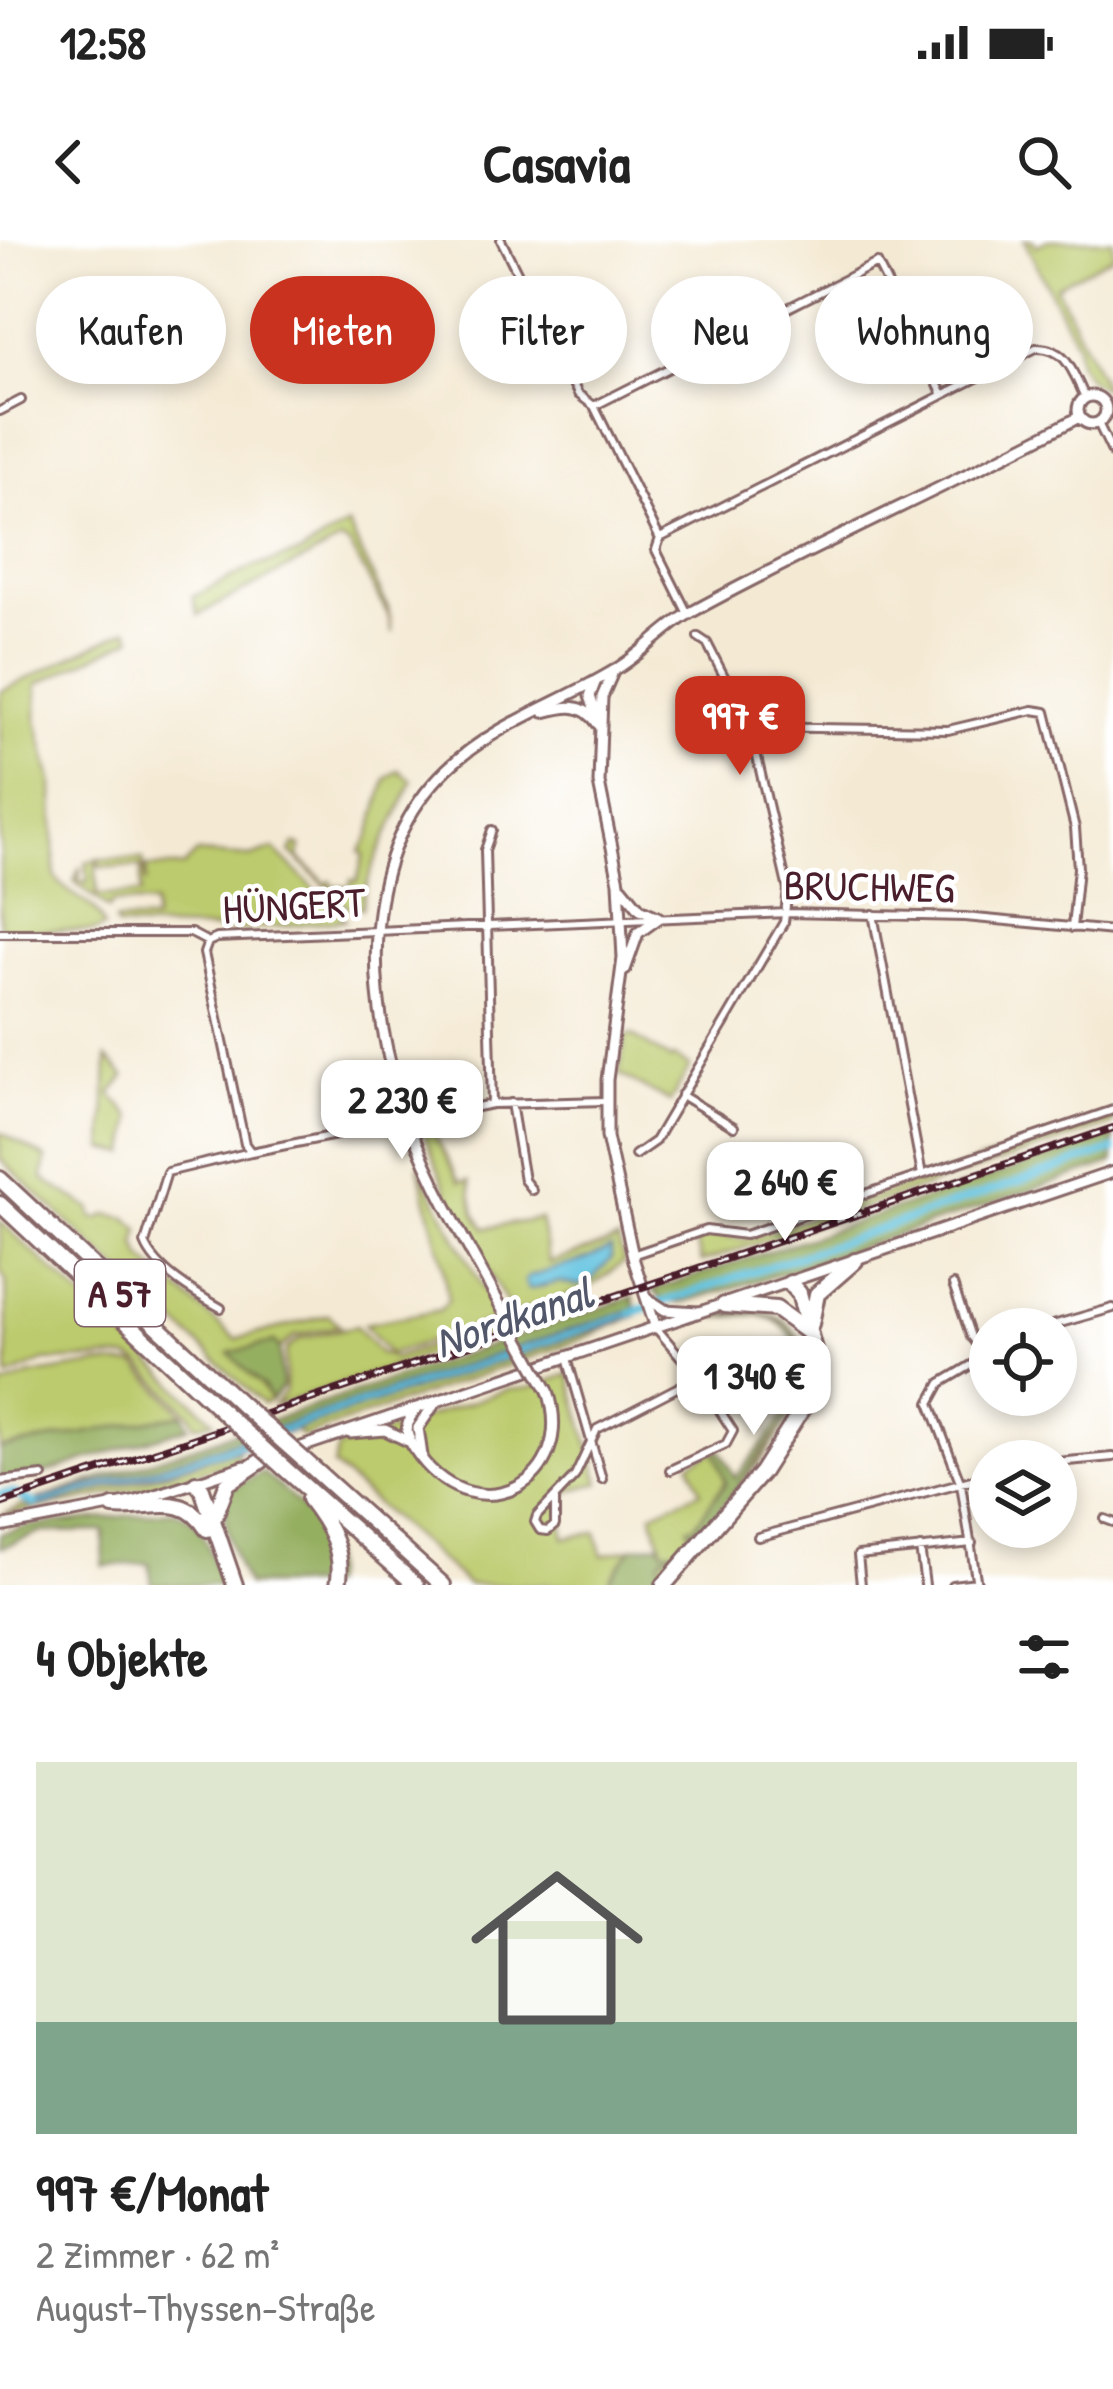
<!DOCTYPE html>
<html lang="de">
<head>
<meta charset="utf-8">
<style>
	body { margin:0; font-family:"Patrick Hand",sans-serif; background:#f2f2f2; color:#222; height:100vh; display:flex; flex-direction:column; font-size:45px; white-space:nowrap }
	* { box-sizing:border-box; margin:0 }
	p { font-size:39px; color:#767676 }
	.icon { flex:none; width:66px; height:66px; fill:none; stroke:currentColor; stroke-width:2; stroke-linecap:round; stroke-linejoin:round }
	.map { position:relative; height:1345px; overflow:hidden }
	.panel { display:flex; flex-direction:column; background:#fff; flex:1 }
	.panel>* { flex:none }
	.guide { position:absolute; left:36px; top:36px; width:1041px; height:108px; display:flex; gap:24px }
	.tools { position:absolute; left:969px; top:1068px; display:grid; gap:24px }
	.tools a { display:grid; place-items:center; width:108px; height:108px; border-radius:50%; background:#fff; box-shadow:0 6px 18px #0003; font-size:60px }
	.price { position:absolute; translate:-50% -102px; padding:0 27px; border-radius:24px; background:#fff; color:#222; font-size:39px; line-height:78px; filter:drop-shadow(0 3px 6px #0008) }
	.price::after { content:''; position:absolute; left:50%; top:72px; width:36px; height:27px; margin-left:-18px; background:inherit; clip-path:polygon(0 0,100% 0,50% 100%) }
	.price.selected { background:#c8321e; color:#fff }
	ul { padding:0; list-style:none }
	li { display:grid; align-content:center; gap:24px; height:636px; padding:0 36px }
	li+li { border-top:3px solid #e0e0e0 }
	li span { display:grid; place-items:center; height:372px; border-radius:0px; color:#555 }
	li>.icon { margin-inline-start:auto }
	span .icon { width:216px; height:216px; fill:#fffc; stroke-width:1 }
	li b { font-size:51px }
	h2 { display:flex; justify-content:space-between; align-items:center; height:144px; padding:0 36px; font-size:51px }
	.tag { padding:0 42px; border-radius:54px; background:#fff; box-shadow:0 6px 18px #0003; font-size:42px; line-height:108px }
	.tag.selected { background:#c8321e; color:#fff }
	.status { display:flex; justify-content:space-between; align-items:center; height:84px; padding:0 60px; background:#fff; direction:ltr }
	.status svg { height:33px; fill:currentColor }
	header { display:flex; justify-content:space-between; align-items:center; height:156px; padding:0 36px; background:#fff; font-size:54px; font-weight:700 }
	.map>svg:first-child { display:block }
	.green { fill:#bccb6d; stroke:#83754c; stroke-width:3 }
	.forest { fill:#95af60; stroke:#706746; stroke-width:3 }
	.water { fill:#61c2e0; stroke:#567086; stroke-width:3 }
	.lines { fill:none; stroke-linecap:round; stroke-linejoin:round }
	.canal { stroke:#61c2e0; stroke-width:8 }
	.minor-casing { stroke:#866666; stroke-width:12 }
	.tertiary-casing { stroke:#866666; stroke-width:15 }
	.secondary-casing { stroke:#866666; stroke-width:15 }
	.motorway-casing { stroke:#866666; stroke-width:20 }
	.minor { stroke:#fff; stroke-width:6 }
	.tertiary { stroke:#fff; stroke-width:9 }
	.secondary { stroke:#fff; stroke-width:9 }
	.motorway { stroke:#fff; stroke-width:14 }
	.rail-casing { stroke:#4a1f2b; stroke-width:8 }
	.rail { stroke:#fff; stroke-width:3; stroke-dasharray:9; stroke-linecap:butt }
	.tertiary-bridge-casing { stroke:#866666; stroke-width:15; stroke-linecap:butt }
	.motorway-bridge-casing { stroke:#866666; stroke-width:20; stroke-linecap:butt }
	.tertiary-bridge { stroke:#fff; stroke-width:9 }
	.motorway-bridge { stroke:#fff; stroke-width:14 }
	.labels { text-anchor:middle; stroke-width:9; stroke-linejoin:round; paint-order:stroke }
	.shield { fill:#fff; stroke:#80626b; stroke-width:3 }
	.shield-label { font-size:39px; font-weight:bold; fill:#4a1f2b }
	.street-label { font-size:42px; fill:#4a1f2b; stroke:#fff }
	.water-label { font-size:45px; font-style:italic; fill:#52586a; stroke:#fff }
</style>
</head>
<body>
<div class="status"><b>12:58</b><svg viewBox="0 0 49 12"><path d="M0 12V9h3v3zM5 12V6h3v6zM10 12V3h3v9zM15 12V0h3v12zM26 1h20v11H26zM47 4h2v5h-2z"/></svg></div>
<header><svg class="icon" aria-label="back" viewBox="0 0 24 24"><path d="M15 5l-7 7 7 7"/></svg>Casavia<svg class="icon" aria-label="search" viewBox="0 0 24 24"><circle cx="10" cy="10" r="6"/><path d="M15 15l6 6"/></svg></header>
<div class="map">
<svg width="1113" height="1345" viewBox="0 0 1113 1345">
	<rect width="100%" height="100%" fill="#fff"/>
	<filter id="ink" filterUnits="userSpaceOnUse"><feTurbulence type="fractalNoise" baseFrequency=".00833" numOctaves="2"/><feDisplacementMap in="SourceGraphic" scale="24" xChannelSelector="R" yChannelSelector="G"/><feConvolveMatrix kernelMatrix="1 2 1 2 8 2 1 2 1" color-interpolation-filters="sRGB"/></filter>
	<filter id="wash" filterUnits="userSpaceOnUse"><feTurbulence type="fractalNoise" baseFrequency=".004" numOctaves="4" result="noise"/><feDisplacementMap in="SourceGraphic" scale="48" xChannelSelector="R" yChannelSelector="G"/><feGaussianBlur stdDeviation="2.7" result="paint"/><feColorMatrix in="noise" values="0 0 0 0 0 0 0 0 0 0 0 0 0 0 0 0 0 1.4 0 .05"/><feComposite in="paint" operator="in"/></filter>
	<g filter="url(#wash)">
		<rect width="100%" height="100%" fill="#f4ead4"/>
		<path class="green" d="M1024,0H1033L1036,6L1048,0H1113V16L1056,46L1106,149C1089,144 1073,122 1077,105Z
			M348,285L388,368L392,393L388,374L350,306L341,301L198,375L192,357L255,326L299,314Z
			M128,389L133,398L38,444L37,480L53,545L55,636C70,661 94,656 104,687L95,691L0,690V452Z
			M398,530L412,540C396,584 369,619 362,668L348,667L290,612L295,605L301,606L299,618L326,644L331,641L332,646L350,647L351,640L357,641L364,614L360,612L370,595L386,539Z
			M274,609L346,680L239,690L117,687L115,681H154V664L113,662L109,669L74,641L80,627L79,641L88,642L86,622L96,619L97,655L141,654V627H99V619H143L146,644L147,627H183L197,613L251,617Z
			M632,795L671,820L674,817L690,827L670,862L619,834L626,796Z
			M107,818L125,837L111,854L132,878L127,914L104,909Z
			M1113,877V884L702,1022L694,998L709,995L746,999Z
			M431,887L459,942L469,941L475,973L485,988L540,979L549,1023L618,1000L624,1022L588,1049L513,1074L460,982L425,897Z
			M0,892L46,918L43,939L91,969L92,977L100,979L107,974L127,978L140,989L136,1004L143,1019L236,1099L329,1075L340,1086L295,1096L280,1109L274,1103L230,1113L263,1147L271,1161L263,1164L0,919Z
			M418,925L499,1079L389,1114L364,1084L440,1070L448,1061L443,1025Z
			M0,981L214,1181L195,1185L191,1175L139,1123L127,1118L44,1121L8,1137L6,1042L0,1028Z
			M733,1071C760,1071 782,1071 798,1096C835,1150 741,1245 706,1284C689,1304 671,1330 650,1345L663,1310L652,1273L701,1251L690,1223L715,1211L727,1238L695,1286L689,1287L696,1293C721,1264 793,1184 801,1149C807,1127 801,1105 787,1088C772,1067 740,1071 717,1077Z
			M637,1075L577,1101L302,1197L295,1190Z
			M501,1082L504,1089L274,1166L285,1152L286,1110L299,1099L356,1086L380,1113L394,1118Z
			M99,1124L136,1125L184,1174L0,1209V1147L31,1135Z
			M569,1134L600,1243L569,1251L561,1264L564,1298L596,1292L602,1315L632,1308L611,1337L612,1345H468L333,1226L338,1208L505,1150L529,1148Z
			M238,1209L236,1220L153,1246L0,1276L24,1265L31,1267L146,1239Z"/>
		<path class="forest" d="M1113,896V923L786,1032L680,1063L663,1061L653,1050Z
			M633,1057L636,1068L145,1231L37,1260Z
			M745,1072C768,1073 788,1079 798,1101C820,1146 777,1191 752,1225C736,1248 715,1281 691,1294L688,1287L695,1285L726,1243L715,1211L720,1209L735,1238C762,1204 821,1144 792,1098C785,1087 776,1079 763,1076C748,1072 730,1078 717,1077Z
			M274,1102L280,1109L282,1147L271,1161L263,1147L229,1113Z
			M184,1174L189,1187L46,1233L0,1240V1209Z
			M262,1232C295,1261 342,1294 329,1345H246C232,1311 219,1286 230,1249Z
			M172,1271C205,1277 211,1317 221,1345H152L149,1323L103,1326L104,1291L42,1292L0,1308V1294L29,1286Z
			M660,1303L663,1310H674L660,1319L659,1332L650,1338V1345L611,1343V1337L632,1308Z"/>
		<path class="water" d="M611,1008V1019L590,1041L578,1046L559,1042L528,1050L525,1041L528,1037L587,1019Z
			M636,1068L637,1075L238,1209L42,1266L24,1265L145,1231Z"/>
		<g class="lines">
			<path class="canal" d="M631,1073L1113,910
				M0,1254L13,1253L35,1264"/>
		</g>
	</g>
	<g filter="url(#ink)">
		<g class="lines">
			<defs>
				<path id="minor" d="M501,0L578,154L594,166L659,297
					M594,166L877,23L943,155
					M0,171L21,160
					M1098,183L1113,214
					M660,298L1036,108C1067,107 1073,133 1085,157
					M660,298L656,310L688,374
					M750,487L948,490L1033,470L1046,472L1075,588L1078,628L1072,688
					M492,590L485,610L492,864
					M873,674L922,935
					M0,693H191L208,702L217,698L787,673L965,677L1113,691
					M208,702L204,713L245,904L251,912L492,864L605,861
					M681,855L734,887
					M511,863L524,940L532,950
					M635,915L655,901L784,682L788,650L750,487L707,403L698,397
					M632,1015L706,990L745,995L1113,870
					M953,1045L971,1097L986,1116
					M221,1068C196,1054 155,1030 145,1003L167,932L251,912
					M656,1088L698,1137L733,1191L726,1204L670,1230
					M1039,1089L1113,1068
					M567,1118L602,1239
					M1056,1222L1113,1217
					M0,1241L43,1236
					M555,1260V1285L548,1291L540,1290L535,1282L537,1276L575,1236L597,1189L698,1137
					M1105,1279L1113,1282
					M758,1297L990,1235
					M920,1308L925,1345
					M861,1345L858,1315L972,1303
					M952,1345L977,1342
					M977,1345L961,1244L930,1163L941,1143L990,1114"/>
				<path id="tertiary" d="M1078 170a14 14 0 1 1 28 0a14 14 0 1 1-28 0Z
					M612,434L602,457L599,543L619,642L623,718L607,840V897L634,1021L656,1088
					M595,443L590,456L597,478
					M544,472C567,466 583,462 598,484
					M622,647L640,669L658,677
					M625,730L638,693L659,678
					M648,1059L665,1070L699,1072
					M500,1065C465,1000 424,933 401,861C366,753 358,614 447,529C495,483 562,463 618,428C644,412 664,388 690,373C817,303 951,246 1079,177
					M416,1169C401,1187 407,1200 420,1217C479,1294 578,1242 548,1151
					M350,1193L385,1190L408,1201
					M422,1216L418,1188L435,1163"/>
				<path id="secondary" d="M272,1217L1113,932
					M0,1287L137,1261L245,1226"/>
				<path id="motorway" d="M0,939L242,1165
					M0,964L223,1172
					M724,1065L776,1069L806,1091
					M811,1084L817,1054L855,1021
					M304,1220L443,1345
					M283,1227L416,1345
					M196,1243L202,1249L235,1345
					M309,1259C329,1285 345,1311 338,1345
					M113,1267C153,1271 182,1250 207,1289
					M215,1276L227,1244L261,1221
					M664,1345L762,1232L811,1155L817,1121L799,1053L790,1043"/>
			</defs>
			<use href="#minor" class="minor-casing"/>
			<use href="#tertiary" class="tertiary-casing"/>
			<use href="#secondary" class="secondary-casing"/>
			<use href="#motorway" class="motorway-casing"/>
			<use href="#minor" class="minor"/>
			<use href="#tertiary" class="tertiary"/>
			<use href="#secondary" class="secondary"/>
			<use href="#motorway" class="motorway"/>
			<defs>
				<path id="rail" d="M0,1264L1113,888"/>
			</defs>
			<use href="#rail" class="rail-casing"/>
			<use href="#rail" class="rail"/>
			<defs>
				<path id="tertiary-bridge" d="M500,1065L548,1151"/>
				<path id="motorway-bridge" d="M242,1165L304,1220
					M223,1172L283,1227"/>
			</defs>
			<use href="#tertiary-bridge" class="tertiary-bridge-casing"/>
			<use href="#motorway-bridge" class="motorway-bridge-casing"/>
			<use href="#tertiary-bridge" class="tertiary-bridge"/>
			<use href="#motorway-bridge" class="motorway-bridge"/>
		</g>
	</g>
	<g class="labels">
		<rect class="shield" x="75" y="1020" width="90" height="66" rx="9"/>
		<g class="shield-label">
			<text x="120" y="1067">A 57</text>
		</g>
		<g class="street-label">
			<text transform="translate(869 646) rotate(1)" y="15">BRUCHWEG</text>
			<text transform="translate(294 665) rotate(-3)" y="15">HÜNGERT</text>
		</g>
		<g class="water-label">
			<text transform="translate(513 1077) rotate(-19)" y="16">Nordkanal</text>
		</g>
	</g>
</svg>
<div class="tools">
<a><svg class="icon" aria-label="locate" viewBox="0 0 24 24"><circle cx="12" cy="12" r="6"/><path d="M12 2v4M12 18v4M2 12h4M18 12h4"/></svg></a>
<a><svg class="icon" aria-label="layers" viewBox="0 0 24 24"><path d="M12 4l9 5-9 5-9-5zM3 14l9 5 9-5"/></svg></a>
</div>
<b class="price selected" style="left:740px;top:538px">997 €</b>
<b class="price" style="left:402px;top:922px">2 230 €</b>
<b class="price" style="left:785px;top:1004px">2 640 €</b>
<b class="price" style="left:754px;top:1198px">1 340 €</b>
<div class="guide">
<a class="tag">Kaufen</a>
<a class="tag selected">Mieten</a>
<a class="tag">Filter</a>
<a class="tag">Neu</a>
<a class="tag">Wohnung</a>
</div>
</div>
<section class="panel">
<h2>4 Objekte<svg class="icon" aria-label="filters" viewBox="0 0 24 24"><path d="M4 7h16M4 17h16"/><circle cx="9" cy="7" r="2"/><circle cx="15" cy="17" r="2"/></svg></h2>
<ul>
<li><span style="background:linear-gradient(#dfe7d0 70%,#7fa58c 0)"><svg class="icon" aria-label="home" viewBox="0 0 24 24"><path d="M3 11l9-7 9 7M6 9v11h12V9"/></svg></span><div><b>997 €/Monat</b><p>2 Zimmer · 62 m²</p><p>August-Thyssen-Straße</p></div></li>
</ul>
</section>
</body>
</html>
